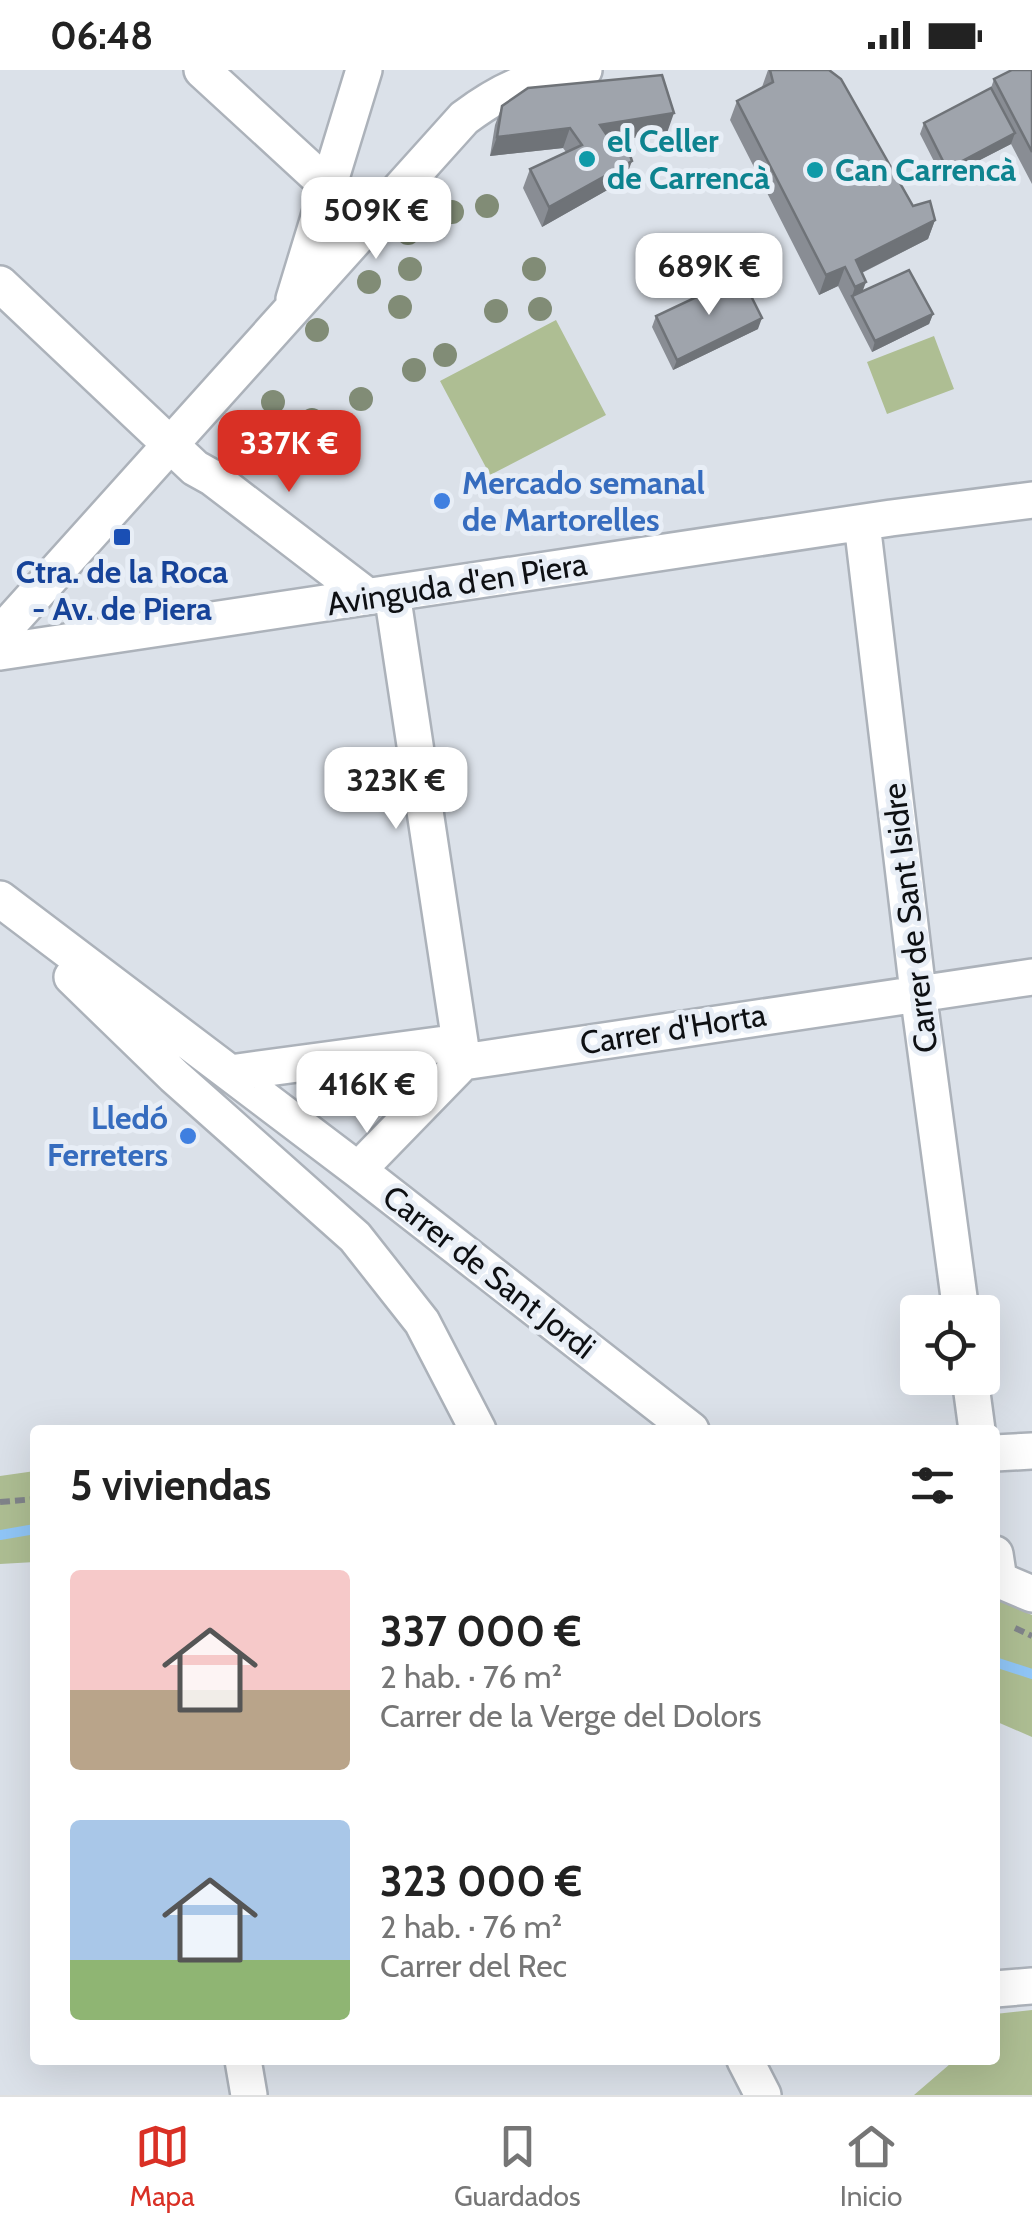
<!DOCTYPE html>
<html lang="es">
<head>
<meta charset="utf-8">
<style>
	body { margin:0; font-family:Cabin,sans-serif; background:#f6f6f6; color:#222; height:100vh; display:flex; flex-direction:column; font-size:38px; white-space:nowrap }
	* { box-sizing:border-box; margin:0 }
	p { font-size:32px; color:#767676 }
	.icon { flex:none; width:55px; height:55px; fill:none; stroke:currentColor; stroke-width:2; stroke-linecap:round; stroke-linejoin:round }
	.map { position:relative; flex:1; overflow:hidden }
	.drawer { position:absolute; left:30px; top:1355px; width:970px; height:640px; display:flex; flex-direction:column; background:#fff; border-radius:10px; box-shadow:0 10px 40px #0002 }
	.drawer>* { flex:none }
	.fabs { position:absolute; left:900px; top:1225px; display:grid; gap:20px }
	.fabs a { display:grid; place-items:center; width:100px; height:100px; border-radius:10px; background:#fff; box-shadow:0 10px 40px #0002; font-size:50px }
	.price { position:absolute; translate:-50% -85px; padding:0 22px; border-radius:20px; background:#fff; color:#222; font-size:32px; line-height:65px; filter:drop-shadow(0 2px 5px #0008) }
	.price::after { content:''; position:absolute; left:50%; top:60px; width:30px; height:22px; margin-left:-15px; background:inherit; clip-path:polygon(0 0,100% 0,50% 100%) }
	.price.on { background:#d93025; color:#fff }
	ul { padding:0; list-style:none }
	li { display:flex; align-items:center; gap:30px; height:250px; padding:0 40px }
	li span { display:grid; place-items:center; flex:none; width:280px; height:200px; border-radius:10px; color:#555 }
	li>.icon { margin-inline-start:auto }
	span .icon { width:120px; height:120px; fill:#fffc; stroke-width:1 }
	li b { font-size:42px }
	h2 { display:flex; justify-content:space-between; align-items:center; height:120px; padding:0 40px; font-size:42px }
	.status { display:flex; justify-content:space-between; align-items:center; height:70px; padding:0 50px; background:#fff; direction:ltr }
	.status svg { height:28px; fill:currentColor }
	.tab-bar { display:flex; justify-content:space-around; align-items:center; height:140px; border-top:2px solid #e0e0e0; background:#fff; font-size:28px; color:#767676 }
	.tab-bar a { display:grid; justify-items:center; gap:5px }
	.tab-bar .on { color:#d93025 }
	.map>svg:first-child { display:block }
	.green { fill:#aebe93 }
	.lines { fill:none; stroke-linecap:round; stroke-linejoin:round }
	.stream { stroke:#90c6f7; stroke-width:10 }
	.minor-casing { stroke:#acb2ba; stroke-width:40 }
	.path { stroke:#80848a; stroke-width:6; stroke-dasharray:10 5; stroke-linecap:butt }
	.minor { stroke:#fff; stroke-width:35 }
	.tree { fill:#818c76 }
	.wall { fill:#898d94 }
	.shaded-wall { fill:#6f7378 }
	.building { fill:#9fa4ac; stroke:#6f7378; stroke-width:2.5 }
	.culture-dot { fill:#0f9aa8; stroke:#e8eef6; stroke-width:4 }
	.shop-dot { fill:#3f7fe0; stroke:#e8eef6; stroke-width:4 }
	.transit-dot { fill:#1a4fb4; stroke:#e8eef6; stroke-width:4 }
	.labels { text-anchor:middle; stroke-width:10; stroke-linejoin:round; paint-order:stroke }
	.culture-label { font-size:32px; font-weight:bold; fill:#0d838f; stroke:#e8eef6; text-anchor:start }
	.shop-label { font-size:32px; font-weight:bold; fill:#366cbe; stroke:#e8eef6; text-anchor:start }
	.transit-label { font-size:32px; font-weight:bold; fill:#164399; stroke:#e8eef6 }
	.street-label { font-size:32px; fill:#0e1013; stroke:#e8eef6 }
</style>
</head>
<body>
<div class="status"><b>06:48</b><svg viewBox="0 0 49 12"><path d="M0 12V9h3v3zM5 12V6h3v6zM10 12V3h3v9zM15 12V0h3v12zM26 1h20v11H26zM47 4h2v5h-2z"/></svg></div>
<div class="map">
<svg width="1032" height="2025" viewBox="0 0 1032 2025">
	<rect width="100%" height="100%" fill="#dbe1e9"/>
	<path class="green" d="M556,250L606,345L490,405L440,311Z
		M934,266L954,319L887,344L867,292Z
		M35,1401V1492L0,1494V1406Z
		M995,1529L1032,1545V1667L995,1651Z
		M1032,1940V2025H914L950,1994L951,1990H995V1944Z"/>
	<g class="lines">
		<path class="stream" d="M0,1465L35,1459
			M995,1592L1032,1604"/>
		<defs>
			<path id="minor" d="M202,0L326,114
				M0,214L195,398L213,408L367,526
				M294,229L364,0
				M862,453L918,922L961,1242
				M392,523L463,992
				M0,564L464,48C504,18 534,6 584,0
				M0,582L891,448L1032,430
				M0,829L358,1100L691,1360
				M72,907L174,1006L355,1167L422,1252L478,1360
				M230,1003L460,972
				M358,1100L463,992L1032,907
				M970,1308L977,1360
				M995,1383L1032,1381
				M995,1484L999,1510L1032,1524
				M995,1919L1032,1916
				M243,1990L249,2025
				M745,1990L763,2025"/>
		</defs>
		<use href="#minor" class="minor-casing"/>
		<path class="path" d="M0,1432L35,1429
			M1015,1558L1032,1566"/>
		<use href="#minor" class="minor"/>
	</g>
	<g class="tree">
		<circle cx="487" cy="136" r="12"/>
		<circle cx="452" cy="142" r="12"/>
		<circle cx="408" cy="163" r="12"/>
		<circle cx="410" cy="199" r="12"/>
		<circle cx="534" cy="199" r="12"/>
		<circle cx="369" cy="212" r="12"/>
		<circle cx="400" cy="237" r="12"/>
		<circle cx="540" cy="239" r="12"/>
		<circle cx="496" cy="241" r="12"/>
		<circle cx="317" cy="260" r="12"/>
		<circle cx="445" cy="285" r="12"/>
		<circle cx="414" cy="300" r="12"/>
		<circle cx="361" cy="329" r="12"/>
		<circle cx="273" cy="332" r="12"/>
		<circle cx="312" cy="350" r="12"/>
		<circle cx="271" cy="365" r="12"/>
	</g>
	<path class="wall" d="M768,0H829L913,136L935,150L928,169L862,203L863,221L933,244L929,254L872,282L838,216L819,225L730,50L737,31L762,17Z
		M1032,0V114L1011,74L943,109L920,64L924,53L991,18L994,9Z
		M502,36L667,63L611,71L625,110L542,157L523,118L530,99L566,82L563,78L490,86L495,55Z
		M656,246L758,259L673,300L652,257Z"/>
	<path class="shaded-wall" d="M674,43L667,63L593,74L600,55Z
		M570,58L563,78L490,86L497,67Z
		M1015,63L1011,74L943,109L947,99Z
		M632,91L625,110L542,157L549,137Z
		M935,150L928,169L849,209L856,190Z
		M845,197L838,216L819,225L826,205Z
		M866,212L859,231L852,226L855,217Z
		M933,244L929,254L872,282L875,271Z
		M762,248L758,259L673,300L677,290Z"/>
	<path class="building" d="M770,0H829L841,9L913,136L930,131L935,150L856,190L866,212L855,217L845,197L826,205L737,31L773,12Z
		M1012,0H1032V82L994,9Z
		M662,5L674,43L600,55L612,73L627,76L632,91L549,137L530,99L582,75L570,58L497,67L502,36L528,18Z
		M991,18L1015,63L947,99L924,53Z
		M909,200L933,244L875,271L852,226Z
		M741,206L762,248L677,290L656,246Z"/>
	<g class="culture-dot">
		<circle cx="587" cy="89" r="10"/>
		<circle cx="815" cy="100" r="10"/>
	</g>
	<g class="shop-dot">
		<circle cx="442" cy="431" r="10"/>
		<circle cx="188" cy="1066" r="10"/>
	</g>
	<rect class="transit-dot" x="112" y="457" width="20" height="20" rx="5"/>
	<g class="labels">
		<g class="culture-label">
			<text x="607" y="82">el Celler<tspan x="607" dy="37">de Carrencà</tspan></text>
			<text x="835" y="111">Can Carrencà</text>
		</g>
		<g class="shop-label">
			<text x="462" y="424">Mercado semanal<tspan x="462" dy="37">de Martorelles</tspan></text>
			<text x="168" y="1059" text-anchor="end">Lledó<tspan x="168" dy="37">Ferreters</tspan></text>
		</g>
		<g class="transit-label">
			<text x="122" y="513">Ctra. de la Roca<tspan x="122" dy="37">- Av. de Piera</tspan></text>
		</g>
		<g class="street-label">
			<text transform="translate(457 514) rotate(-9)" y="11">Avinguda d'en Piera</text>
			<text transform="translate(910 848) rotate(-97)" y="11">Carrer de Sant Isidre</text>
			<text transform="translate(673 959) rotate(-9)" y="11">Carrer d'Horta</text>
			<text transform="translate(489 1202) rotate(38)" y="11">Carrer de Sant Jordi</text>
		</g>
	</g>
</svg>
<div class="fabs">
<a><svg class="icon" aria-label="locate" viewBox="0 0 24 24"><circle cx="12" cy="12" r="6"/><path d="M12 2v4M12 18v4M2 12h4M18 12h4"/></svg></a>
</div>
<b class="price" style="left:376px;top:192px">509K €</b>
<b class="price" style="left:709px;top:248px">689K €</b>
<b class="price on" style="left:289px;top:425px">337K €</b>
<b class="price" style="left:396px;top:762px">323K €</b>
<b class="price" style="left:367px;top:1066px">416K €</b>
<section class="drawer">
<h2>5 viviendas<svg class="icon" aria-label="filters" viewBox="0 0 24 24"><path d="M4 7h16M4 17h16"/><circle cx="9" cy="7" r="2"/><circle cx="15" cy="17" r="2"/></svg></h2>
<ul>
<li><span style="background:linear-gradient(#f6c9c9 60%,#b9a48a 0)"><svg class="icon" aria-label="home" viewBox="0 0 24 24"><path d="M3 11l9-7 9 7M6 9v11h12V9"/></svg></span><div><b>337 000 €</b><p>2 hab. · 76 m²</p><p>Carrer de la Verge del Dolors</p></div></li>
<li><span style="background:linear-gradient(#a9c7e8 70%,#8fb573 0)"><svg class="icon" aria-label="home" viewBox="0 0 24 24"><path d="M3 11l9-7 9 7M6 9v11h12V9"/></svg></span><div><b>323 000 €</b><p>2 hab. · 76 m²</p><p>Carrer del Rec</p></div></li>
</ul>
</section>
</div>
<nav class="tab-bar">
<a class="on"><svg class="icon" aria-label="map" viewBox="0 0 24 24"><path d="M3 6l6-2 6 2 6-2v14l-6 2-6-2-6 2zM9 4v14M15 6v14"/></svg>Mapa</a>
<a><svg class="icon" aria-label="saved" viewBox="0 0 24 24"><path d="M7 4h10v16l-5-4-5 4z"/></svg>Guardados</a>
<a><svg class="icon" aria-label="home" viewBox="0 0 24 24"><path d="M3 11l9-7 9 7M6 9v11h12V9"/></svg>Inicio</a>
</nav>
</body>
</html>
